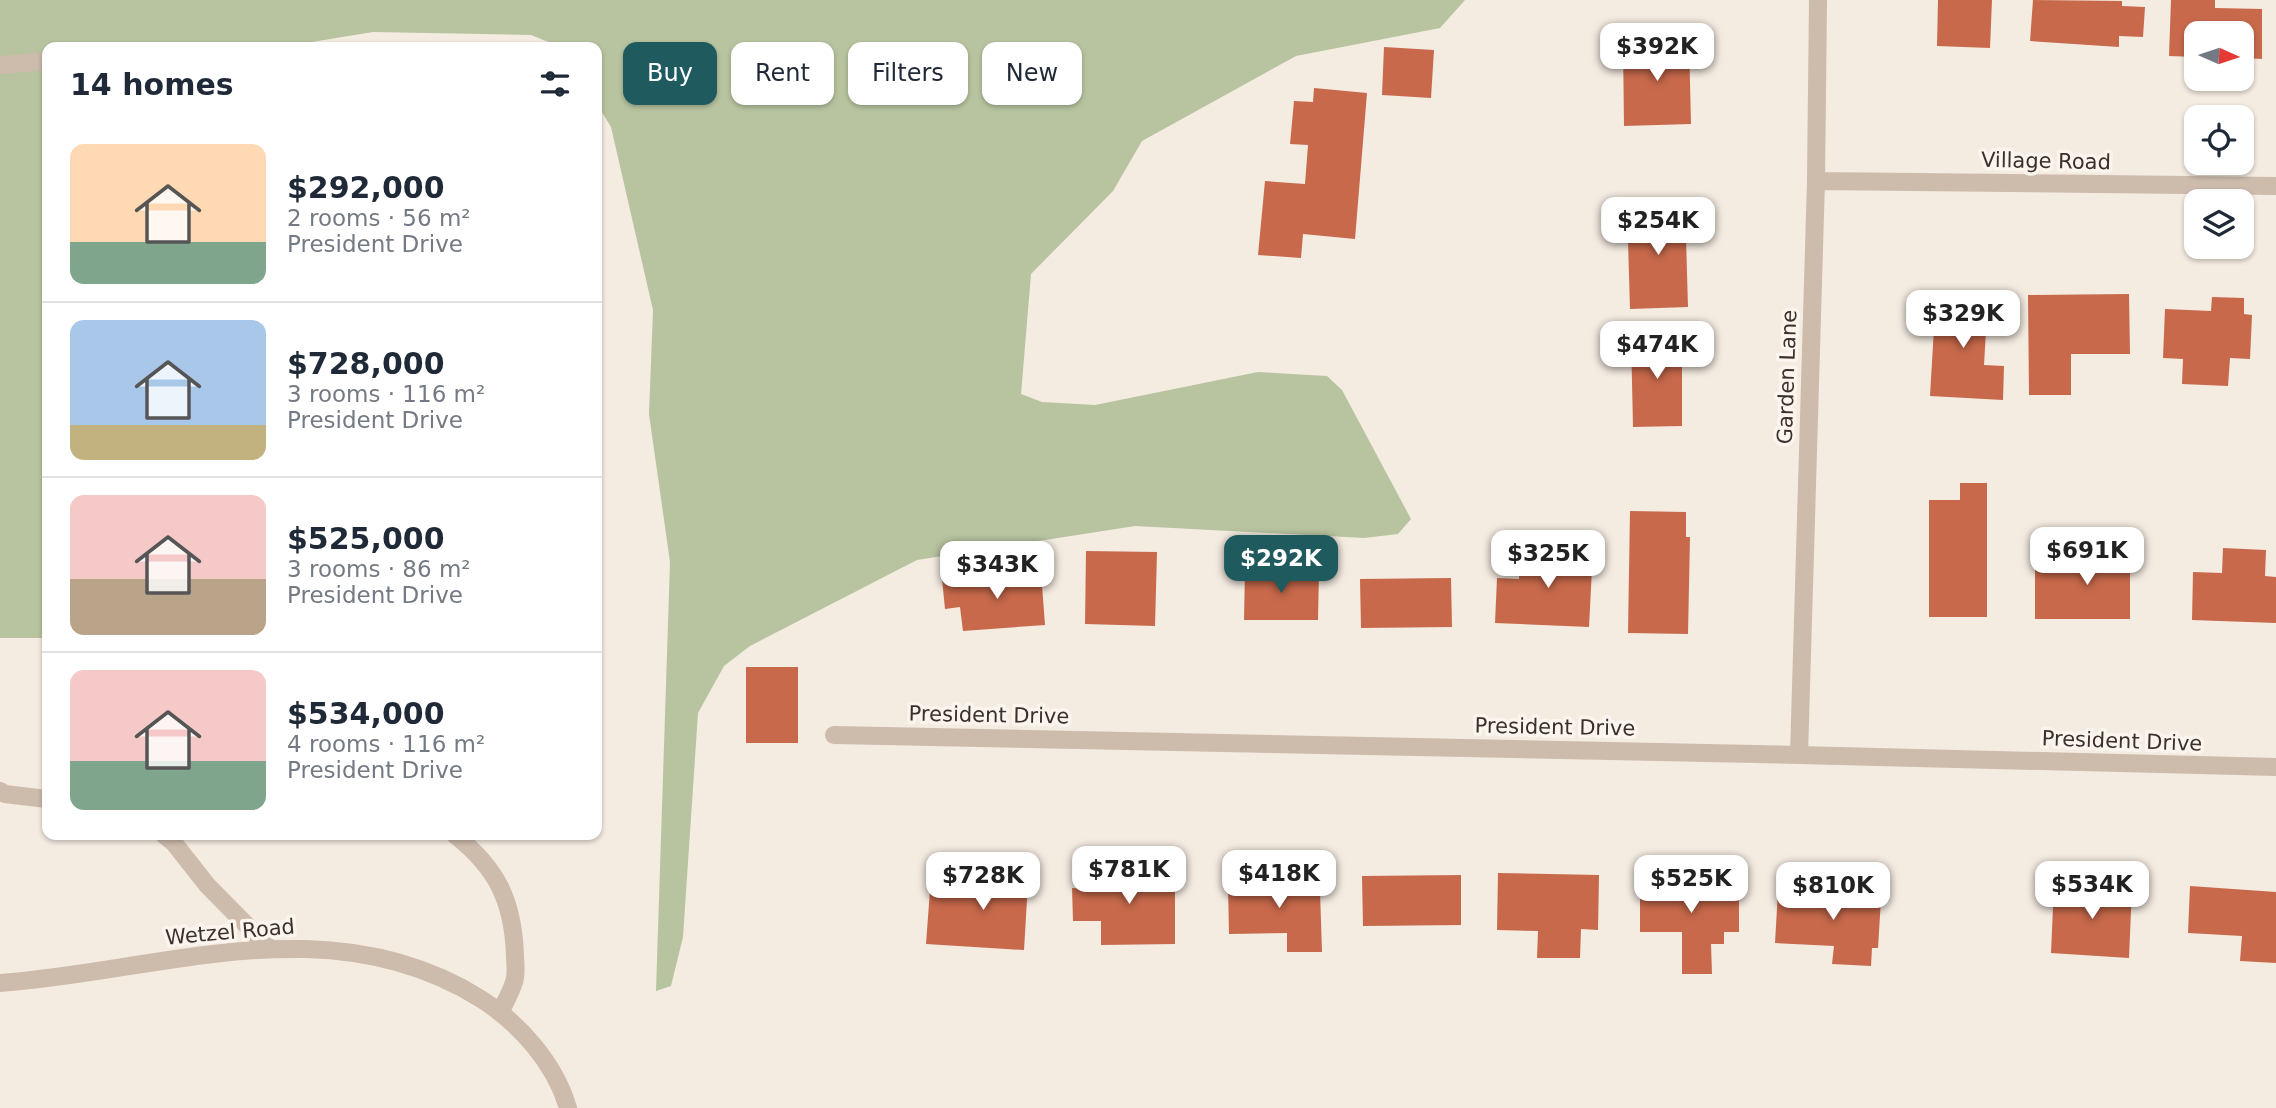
<!DOCTYPE html>
<html lang="en">
<head>
<meta charset="utf-8">
<style>
	body { margin:0; font-family:"DejaVu Sans",sans-serif; background:#f2f2f3; color:#1f2937; height:100vh; display:flex; flex-direction:column; font-size:26px; white-space:nowrap }
	* { box-sizing:border-box; margin:0 }
	p { font-size:23px; color:#747a83 }
	.icon { flex:none; width:38px; height:38px; fill:none; stroke:currentColor; stroke-width:2; stroke-linecap:round; stroke-linejoin:round }
	.map { position:relative; flex:1; overflow:hidden }
	.sheet { position:absolute; left:42px; top:42px; width:560px; height:798px; display:flex; flex-direction:column; background:#fff; border-radius:14px; box-shadow:0 2px 5px #0004 }
	.sheet>* { flex:none }
	.banner { position:absolute; left:623px; top:42px; width:665px; height:63px; display:flex; gap:14px }
	.needle { width:46px; rotate:93deg }
	.controls { position:absolute; left:2184px; top:21px; display:grid; gap:14px }
	.controls a { display:grid; place-items:center; width:70px; height:70px; border-radius:14px; background:#fff; box-shadow:0 2px 5px #0004; font-size:35px }
	.price { position:absolute; translate:-50% -60px; padding:0 16px; border-radius:14px; background:#fff; color:#222; font-size:23px; line-height:46px; filter:drop-shadow(0 2px 4px #0008) }
	.price::after { content:''; position:absolute; left:50%; top:42px; width:21px; height:16px; margin-left:-10px; background:inherit; clip-path:polygon(0 0,100% 0,50% 100%) }
	.price.active { background:#1f5a5e; color:#fff }
	ul { padding:0; list-style:none }
	li { display:flex; align-items:center; gap:21px; height:175px; padding:0 28px }
	li+li { border-top:2px solid #e0e1e3 }
	li span { display:grid; place-items:center; flex:none; width:196px; height:140px; border-radius:14px; color:#555 }
	li>.icon { margin-inline-start:auto }
	span .icon { width:84px; height:84px; fill:#fffc; stroke-width:1 }
	li b { font-size:30px }
	h2 { display:flex; justify-content:space-between; align-items:center; height:84px; padding:0 28px; font-size:30px }
	.tag { padding:0 24px; border-radius:14px; background:#fff; box-shadow:0 2px 5px #0004; font-size:24px; line-height:63px }
	.tag.active { background:#1f5a5e; color:#fff }
	.map>svg:first-child { display:block }
	.green { fill:#b8c4a0 }
	.building { fill:#c8694b }
	.lines { fill:none; stroke-linecap:round; stroke-linejoin:round }
	.service { stroke:#cdbbac; stroke-width:18 }
	.minor { stroke:#cdbbac; stroke-width:18 }
	.tertiary { stroke:#cdbbac; stroke-width:18 }
	.labels { text-anchor:middle; stroke-width:7; stroke-linejoin:round; paint-order:stroke }
	.street-label { font-size:21px; fill:#3b302b; stroke:#fbf5ee }
</style>
</head>
<body>
<div class="map">
<svg width="2276" height="1108" viewBox="0 0 2276 1108">
	<rect width="100%" height="100%" fill="#f4ebe1"/>
	<path class="green" d="M0,0H1465L1440,28L1296,56L1142,141L1113,191L1031,274L1021,394L1042,402L1095,405L1258,372L1327,376L1342,390L1411,519L1398,534L1364,538L1135,526L917,560L750,646L724,666L698,713L683,937L671,986L656,991L670,562L649,414L653,310L611,127L597,104V47H561L531,35L373,32L281,47H47V638H0Z"/>
	<path class="building" d="M1938,0H1992L1990,48L1937,46Z
		M2033,0L2122,1V6L2145,7L2143,37L2119,36V47L2030,41Z
		M2171,0H2215V8L2262,9V59L2242,58V33H2196V57L2169,56Z
		M1689,40L1691,124L1624,126L1623,42Z
		M1384,47L1434,50L1431,98L1382,95Z
		M1314,88L1367,93L1355,239L1303,234L1301,258L1258,255L1265,181L1305,184L1308,145L1290,144L1294,101L1313,102Z
		M1685,205L1688,307L1630,309L1627,207Z
		M1936,294L1988,296L1984,365L2004,366L2003,400L1930,396Z
		M2129,294L2130,354H2071V395H2029L2028,295Z
		M2212,297L2244,298V314L2252,315L2250,359L2230,358L2228,386L2182,384L2183,359L2163,358L2165,309L2211,311Z
		M1631,337H1682V426L1633,427Z
		M1960,483H1987V617H1929V500H1960Z
		M1630,511L1686,512V537H1690L1688,634L1628,633Z
		M2089,544L2130,545V619H2035V567L2088,566Z
		M1548,547L1593,549L1589,627L1495,623L1497,578L1519,579L1520,552L1548,554Z
		M2223,548L2266,550L2265,576L2276,577V623L2192,620L2193,572L2222,573Z
		M1086,551L1157,552L1155,626L1085,624Z
		M1245,570L1319,571L1318,620H1244Z
		M1041,572L1045,625L963,631L960,607L945,609L942,579Z
		M1451,578L1452,627L1361,628L1360,579Z
		M746,667H798V743H746Z
		M983,863L1029,866L1024,950L926,944L930,890L981,892Z
		M1278,866H1305V891H1320L1322,952H1287V933L1229,934L1228,886H1270V881H1278Z
		M1087,870H1175V944L1101,945V921H1073L1072,888L1088,889Z
		M1498,873L1599,875L1598,930L1581,929L1580,958H1537L1538,931L1497,930Z
		M1461,875V925L1363,926L1362,876Z
		M1640,878H1739V932H1724V944H1711L1712,974H1682V932H1640Z
		M1851,881L1882,883L1878,948H1872L1871,966L1832,964L1834,946L1775,943L1778,891L1851,895Z
		M2054,884L2132,887L2129,958L2051,953Z
		M2190,886L2276,892V963L2240,961L2242,936L2188,933Z"/>
	<g class="lines">
		<path class="service" d="M0,65L47,61
			M0,791L5,794L47,799
			M164,835L174,843L207,885L270,949
			M455,835C497,868 513,901 515,955C515,963 517,974 514,982C511,992 505,1002 501,1011"/>
		<path class="minor" d="M1816,181L2276,186
			M834,735L1799,755L2276,767
			M1799,755L1816,181L1818,0"/>
		<path class="tertiary" d="M0,983C162,971 330,904 481,999C519,1023 555,1063 568,1108"/>
	</g>
	<g class="labels">
		<g class="street-label">
			<text transform="translate(2046 161) rotate(1)" y="7">Village Road</text>
			<text transform="translate(1787 377) rotate(-88)" y="7">Garden Lane</text>
			<text transform="translate(989 715) rotate(1)" y="7">President Drive</text>
			<text transform="translate(1555 727) rotate(1)" y="7">President Drive</text>
			<text transform="translate(2122 741) rotate(2)" y="7">President Drive</text>
			<text transform="translate(230 932) rotate(-5)" y="7">Wetzel Road</text>
		</g>
	</g>
</svg>
<div class="controls">
<a><svg class="needle" viewBox="-14 -14 28 28"><path d="M0-13l5 13h-10z" fill="#e53935"/><path d="M0 13l5-13h-10z" fill="#747a83"/></svg></a>
<a><svg class="icon" aria-label="locate" viewBox="0 0 24 24"><circle cx="12" cy="12" r="6"/><path d="M12 2v4M12 18v4M2 12h4M18 12h4"/></svg></a>
<a><svg class="icon" aria-label="layers" viewBox="0 0 24 24"><path d="M12 4l9 5-9 5-9-5zM3 14l9 5 9-5"/></svg></a>
</div>
<b class="price" style="left:1657px;top:83px">$392K</b>
<b class="price" style="left:1658px;top:257px">$254K</b>
<b class="price" style="left:1963px;top:350px">$329K</b>
<b class="price" style="left:1657px;top:381px">$474K</b>
<b class="price" style="left:2087px;top:587px">$691K</b>
<b class="price" style="left:1548px;top:590px">$325K</b>
<b class="price active" style="left:1281px;top:595px">$292K</b>
<b class="price" style="left:997px;top:601px">$343K</b>
<b class="price" style="left:1129px;top:906px">$781K</b>
<b class="price" style="left:1279px;top:910px">$418K</b>
<b class="price" style="left:983px;top:912px">$728K</b>
<b class="price" style="left:1691px;top:915px">$525K</b>
<b class="price" style="left:2092px;top:921px">$534K</b>
<b class="price" style="left:1833px;top:922px">$810K</b>
<div class="banner">
<a class="tag active">Buy</a>
<a class="tag">Rent</a>
<a class="tag">Filters</a>
<a class="tag">New</a>
</div>
<section class="sheet">
<h2>14 homes<svg class="icon" aria-label="filters" viewBox="0 0 24 24"><path d="M4 7h16M4 17h16"/><circle cx="9" cy="7" r="2"/><circle cx="15" cy="17" r="2"/></svg></h2>
<ul>
<li><span style="background:linear-gradient(#ffd9b3 70%,#7fa58c 0)"><svg class="icon" aria-label="home" viewBox="0 0 24 24"><path d="M3 11l9-7 9 7M6 9v11h12V9"/></svg></span><div><b>$292,000</b><p>2 rooms · 56 m²</p><p>President Drive</p></div></li>
<li><span style="background:linear-gradient(#a9c7e8 75%,#c2b280 0)"><svg class="icon" aria-label="home" viewBox="0 0 24 24"><path d="M3 11l9-7 9 7M6 9v11h12V9"/></svg></span><div><b>$728,000</b><p>3 rooms · 116 m²</p><p>President Drive</p></div></li>
<li><span style="background:linear-gradient(#f6c9c9 60%,#b9a48a 0)"><svg class="icon" aria-label="home" viewBox="0 0 24 24"><path d="M3 11l9-7 9 7M6 9v11h12V9"/></svg></span><div><b>$525,000</b><p>3 rooms · 86 m²</p><p>President Drive</p></div></li>
<li><span style="background:linear-gradient(#f6c9c9 65%,#7fa58c 0)"><svg class="icon" aria-label="home" viewBox="0 0 24 24"><path d="M3 11l9-7 9 7M6 9v11h12V9"/></svg></span><div><b>$534,000</b><p>4 rooms · 116 m²</p><p>President Drive</p></div></li>
</ul>
</section>
</div>
</body>
</html>
